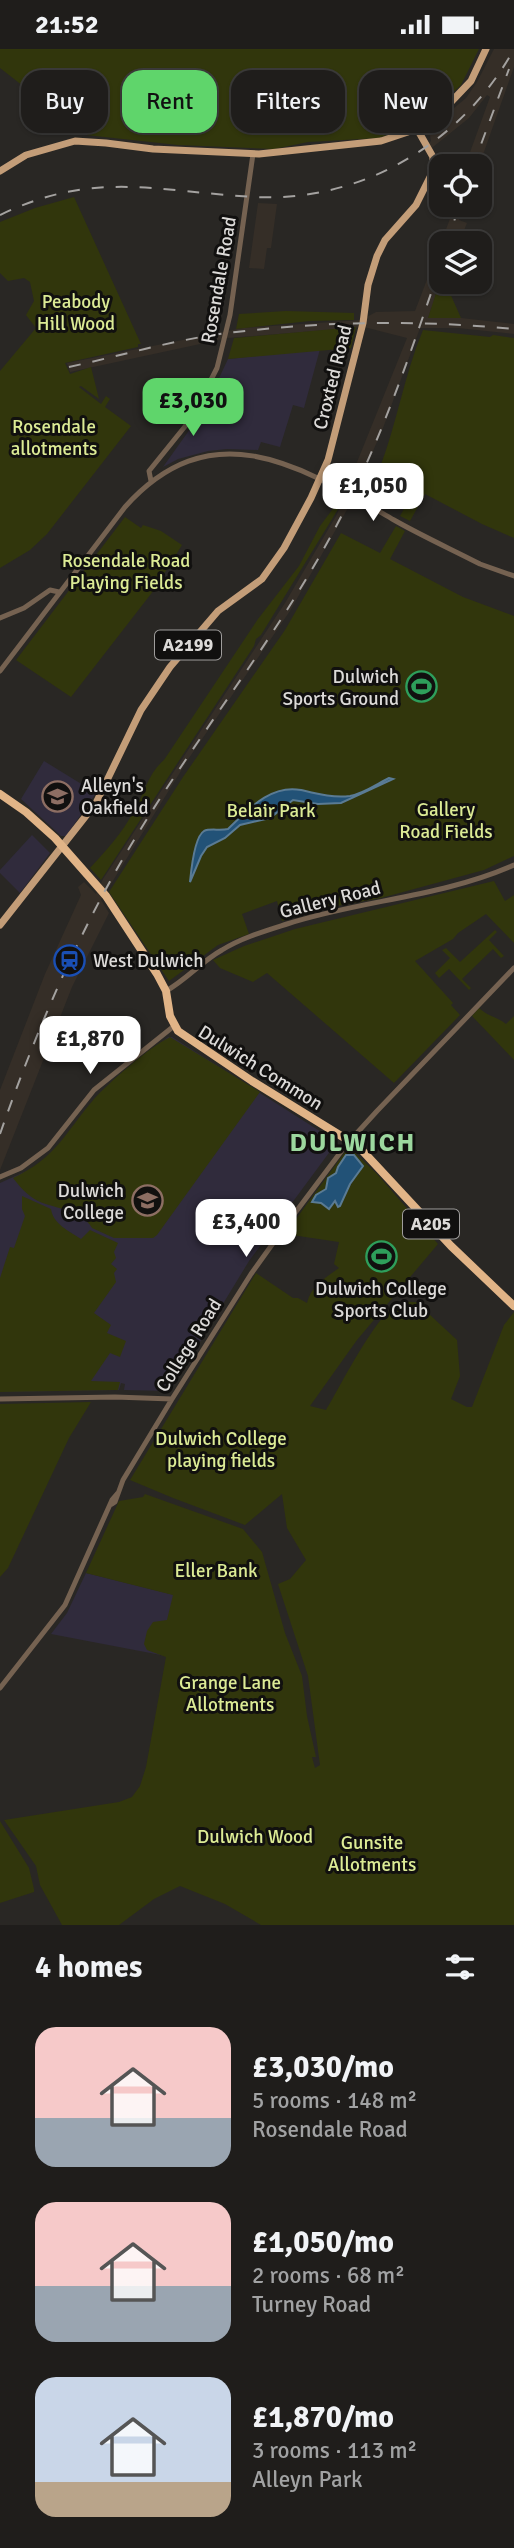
<!DOCTYPE html>
<html lang="en">
<head>
<meta charset="utf-8">
<style>
	body { margin:0; font-family:Signika,sans-serif; background:#2c2a28; color:#f1f3f6; height:100vh; display:flex; flex-direction:column; font-size:26px; white-space:nowrap }
	* { box-sizing:border-box; margin:0 }
	p { font-size:23px; color:#a1a2a3 }
	.icon { flex:none; width:38px; height:38px; fill:none; stroke:currentColor; stroke-width:2; stroke-linecap:round; stroke-linejoin:round }
	.map { position:relative; height:1876px; overflow:hidden }
	.sheet { display:flex; flex-direction:column; background:#1f1d1b; flex:1 }
	.sheet>* { flex:none }
	.guide { position:absolute; left:21px; top:21px; width:472px; height:63px; display:flex; gap:14px }
	.fabs { position:absolute; left:429px; top:105px; display:grid; gap:14px }
	.fabs a { display:grid; place-items:center; width:63px; height:63px; border-radius:14px; background:#1f1d1b; box-shadow:0 2px 5px #0004,0 0 0 2px #3c3b3a; font-size:35px }
	.price { position:absolute; translate:-50% -60px; padding:0 16px; border-radius:14px; background:#fff; color:#222; font-size:23px; line-height:46px; filter:drop-shadow(0 2px 4px #0008) }
	.price::after { content:''; position:absolute; left:50%; top:42px; width:21px; height:16px; margin-left:-10px; background:inherit; clip-path:polygon(0 0,100% 0,50% 100%) }
	.price.current { background:#5fd56b; color:#111 }
	ul { padding:0; list-style:none }
	li { display:flex; align-items:center; gap:21px; height:175px; padding:0 35px }
	li span { display:grid; place-items:center; flex:none; width:196px; height:140px; border-radius:21px; color:#555 }
	li>.icon { margin-inline-start:auto }
	span .icon { width:84px; height:84px; fill:#fffc; stroke-width:1 }
	li b { font-size:30px }
	h2 { display:flex; justify-content:space-between; align-items:center; height:84px; padding:0 35px; font-size:30px }
	.tag { padding:0 24px; border-radius:21px; background:#1f1d1b; box-shadow:0 2px 5px #0004,0 0 0 2px #3c3b3a; font-size:24px; line-height:63px }
	.tag.current { background:#5fd56b; color:#111 }
	.status { display:flex; justify-content:space-between; align-items:center; height:49px; padding:0 35px; background:#1f1d1b; direction:ltr }
	.status svg { height:19px; fill:currentColor }
	.map>svg:first-child { display:block }
	.built { fill:#352e27 }
	.education { fill:#302b3c }
	.green { fill:#31360c; fill-rule:evenodd }
	.water { fill:#225277; stroke:#5a7b94; stroke-width:2 }
	.lines { fill:none; stroke-linecap:round; stroke-linejoin:round }
	.minor { stroke:#756251; stroke-width:5 }
	.major { stroke:#c39d78; stroke-width:7 }
	.highway { stroke:#e1b487; stroke-width:8 }
	.rail { stroke:#a4a2a0; stroke-width:2; stroke-dasharray:12 12; stroke-linecap:butt }
	.labels { text-anchor:middle; stroke-width:6; stroke-linejoin:round; paint-order:stroke }
	.shield { fill:#11100f; stroke:#9f9d9c; stroke-width:2 }
	.shield-label { font-size:18px; font-weight:bold; fill:#dcdad8 }
	.street-label { font-size:19px; fill:#dcdad8; stroke:#11100f }
	.park-label { font-size:19px; fill:#dceb95; stroke:#11100f }
	.poi-label { font-size:19px; fill:#dcdad8; stroke:#11100f; text-anchor:end }
	.district-label { font-size:26px; font-weight:bold; letter-spacing:2px; fill:#9cd79e; stroke:#11100f }
</style>
</head>
<body>
<div class="status"><b>21:52</b><svg viewBox="0 0 49 12"><path d="M0 12V9h3v3zM5 12V6h3v6zM10 12V3h3v9zM15 12V0h3v12zM26 1h20v11H26zM47 4h2v5h-2z"/></svg></div>
<div class="map">
<svg width="514" height="1876" viewBox="0 0 514 1876">
	<rect width="100%" height="100%" fill="#292724"/>
	<path class="built" d="M494,0H514V18L479,117H470L473,108L469,106L490,48L487,46L469,69L428,102L426,97L431,92L429,80L466,49L477,33Z
		M258,154L277,155L271,199H267L264,220L249,219Z
		M455,156H464L459,171L467,174L459,194H441Z
		M441,194V233L428,269H461L514,275V285L458,279H420L383,379L353,448L345,443L407,289L364,278L228,289L70,323L67,314L243,279L361,271L376,263L415,262Z
		M346,446L353,450L290,562L189,709L101,851L109,864L72,938L0,1121V1041L45,925L81,846L78,838L84,833L96,845L103,830L285,554L336,467Z"/>
	<path class="education" d="M320,300L304,359L293,356L280,398L261,393L258,401L227,400L208,402L178,410L163,418L205,359L228,310Z
		M44,712L96,744L66,787H61L21,750Z
		M32,786L50,804L20,844L0,824V821Z
		M168,988H172L337,1093L249,1212L170,1342L124,1341L125,1335L121,1334L119,1341L0,1343V1134L31,1120L50,1107L103,1041Z
		M86,1524L174,1546L166,1607L51,1585L67,1564Z"/>
	<path class="green" d="M0,0H479L461,36L438,57L406,78L379,89L308,93L274,100L178,96L86,86L0,19Z
		M74,148L141,295H138V298L65,314L70,325L91,318L99,350L81,337L79,338L101,355L106,347L110,350L105,358L131,377L47,485L30,501L0,519V322L36,279L26,266L34,252L30,233L24,229L8,232L0,224V173L35,159Z
		M441,229V233H445L461,269H428Z
		M286,262L354,264V271L310,272L236,280L239,265Z
		M356,278L351,299L228,310L234,289Z
		M423,281L490,288L493,286L514,289V489L482,475L425,445L410,472L400,467L415,440L379,421C397,375 404,326 423,281Z
		M335,457H340L261,586L256,590L254,597L101,831L90,819C107,801 122,784 134,762C145,744 148,724 164,711L258,570L299,517L320,477Z
		M125,468L141,479L143,476L161,482L182,496L154,541L71,648L16,611Z
		M396,477L405,482L390,510L463,548L514,567V807L484,821L381,849L320,860L282,872L277,852L242,865L249,885L218,896L169,932L109,843L183,728L285,581L341,484L380,504Z
		M494,832L505,852L514,846V894L486,865L458,884L453,890L415,912L453,954L451,956L460,966L394,1034L267,924L253,933L220,919L213,911L244,897L295,880Z
		M495,881L497,883L489,891L504,907L501,909L493,900L462,930L471,939L469,941L449,920L439,929L435,924L450,909L442,901L446,899L460,913Z
		M479,959C489,968 498,968 506,975L514,967V1011L472,967Z
		M170,988L260,1043L157,1186L153,1189H114L92,1179C82,1161 56,1160 38,1152C27,1146 20,1138 13,1129C57,1108 64,1085 94,1050C112,1031 147,1000 170,988Z
		M345,1103H354L377,1125L438,1195L357,1291L310,1357L326,1361C339,1340 378,1261 400,1254C405,1252 411,1253 416,1253L457,1291L460,1327L451,1350L467,1358H472L504,1276L514,1263V1876H261L225,1855L180,1837L154,1850L119,1876H62L40,1836L36,1817L4,1771L119,1753L132,1748L140,1737L146,1718L166,1608L147,1601L144,1595L147,1582L153,1573L167,1571L173,1546L86,1524L119,1452L143,1448L145,1445L243,1480L262,1503L285,1584L302,1627L307,1667L316,1708H312L315,1719L320,1716L308,1627L278,1535L290,1530L306,1511L287,1479L282,1445L245,1476L173,1449L130,1431L256,1224L293,1249H298L307,1254C311,1237 324,1230 339,1219L334,1215L339,1193L285,1185ZM354,1106L363,1115L338,1158L335,1152L331,1158H325L321,1154H313L316,1146L326,1140L330,1127L336,1124L338,1117L346,1107Z
		M22,1147L51,1160C53,1175 69,1182 81,1190L90,1181L118,1194L114,1203L116,1209L111,1215L117,1220L114,1224L116,1233L94,1264L111,1276L107,1284L126,1292L120,1308L110,1304L91,1332L120,1333L118,1341L0,1343V1229L10,1198L14,1199L25,1167L22,1160Z
		M91,1353L69,1389L8,1519L0,1528V1355Z
		M0,1772L29,1819L34,1840V1843L0,1854Z"/>
	<path class="water" d="M389,729L393,730L341,754L318,755L293,751L270,769L240,776L225,789L207,798L201,807L190,833C191,823 194,788 204,782C210,779 220,782 228,780C248,761 270,735 301,741C318,745 333,749 350,747C363,745 377,735 389,729Z
		M346,1106H354L363,1117L350,1135L340,1157L338,1158L335,1152L329,1160L321,1154L312,1153L316,1146L326,1140L328,1129L336,1124L338,1118Z"/>
	<g class="lines">
		<path class="minor" d="M151,432L149,422L191,370L217,319L230,266L253,105
			M0,569L24,559L50,541L59,543
			M0,622L125,458C213,360 302,418 394,471C422,487 451,500 480,515L514,527
			M166,942C186,931 202,912 222,901C241,889 265,882 287,875C361,851 442,848 514,816
			M0,1128L21,1119L48,1099L94,1041L174,977
			M0,1350L115,1348L172,1350
			M112,1455L115,1453L123,1431L172,1350L251,1225L289,1172L346,1096L377,1062L514,919
			M0,1639L65,1556L112,1451L118,1444"/>
		<path class="major" d="M0,122L26,106L75,92L106,94L153,100L259,105L381,92L408,83L451,53L471,32L486,0
			M0,876L96,754L141,661L170,618L218,562L262,530L284,499L311,449L328,411L363,274L368,236L377,207L385,191L416,156L432,124L433,108L416,78"/>
		<path class="highway" d="M0,745L26,763L55,789L106,847L157,925L166,942L170,967L178,982L252,1032L359,1098L451,1197L514,1257"/>
		<path class="rail" d="M473,117L509,20
			M0,166C96,120 157,143 256,148C363,153 463,93 514,0
			M446,194L460,156
			M69,318C124,306 180,289 236,283C329,272 422,271 514,280
			M0,1085C35,985 77,886 131,796C198,684 282,583 342,466C383,386 412,300 441,215"/>
	</g>
	<defs>
		<symbol id="stadium-ring" viewBox="-11 -11 22 22"><circle r="9.5" fill="#11100f" stroke="#2e9e5b" stroke-width="1.5"/><path d="M0-5a6.5 5 0 1 0 0 10a6.5 5 0 1 0 0-10ZM-3.5-1.8h7v3.6h-7Z" fill="#2e9e5b"/></symbol>
		<symbol id="school-ring" viewBox="-11 -11 22 22"><circle r="9.5" fill="#11100f" stroke="#8d6e63" stroke-width="1.5"/><path d="M0-5L7-2L0 1L-7-2ZM-4 1L0 2.5L4 1V4Q0 6-4 4Z" fill="#8d6e63"/></symbol>
		<symbol id="station-ring" viewBox="-11 -11 22 22"><circle r="9.5" fill="#11100f" stroke="#1a4fb4" stroke-width="1.5"/><path d="M-3-6H3Q5-6 5-4V2Q5 4 3 4L4.5 6H3L1.5 4h-3L-3 6H-4.5L-3 4Q-5 4-5 2V-4Q-5-6-3-6ZM-3.5-4v3h7v-3ZM-3.5 1v1.5H-2V1ZM2 1v1.5H3.5V1Z" fill="#1a4fb4"/></symbol>
	</defs>
	<g fill-rule="evenodd">
		<use href="#stadium-ring" x="404" y="620" width="35" height="35"/>
		<use href="#school-ring" x="40" y="730" width="35" height="35"/>
		<use href="#station-ring" x="52" y="894" width="35" height="35"/>
		<use href="#school-ring" x="130" y="1134" width="35" height="35"/>
		<use href="#stadium-ring" x="364" y="1190" width="35" height="35"/>
	</g>
	<g class="labels">
		<g class="shield">
			<rect x="155" y="581.5" width="66" height="29" rx="5"/>
			<rect x="403" y="1160.5" width="56" height="29" rx="5"/>
		</g>
		<g class="shield-label">
			<text x="188" y="602">A2199</text>
			<text x="431" y="1181">A205</text>
		</g>
		<g class="street-label">
			<text transform="translate(218 231) rotate(-80)" y="7">Rosendale Road</text>
			<text transform="translate(332 328) rotate(-76)" y="7">Croxted Road</text>
			<text transform="translate(330 850) rotate(-14)" y="7">Gallery Road</text>
			<text transform="translate(261 1018) rotate(32)" y="7">Dulwich Common</text>
			<text transform="translate(188 1296) rotate(-58)" y="7">College Road</text>
		</g>
		<g class="park-label">
			<text x="76" y="259">Peabody<tspan x="76" dy="22">Hill Wood</tspan></text>
			<text x="54" y="384">Rosendale<tspan x="54" dy="22">allotments</tspan></text>
			<text x="126" y="518">Rosendale Road<tspan x="126" dy="22">Playing Fields</tspan></text>
			<text x="446" y="767">Gallery<tspan x="446" dy="22">Road Fields</tspan></text>
			<text x="271" y="768">Belair Park</text>
			<text x="221" y="1396">Dulwich College<tspan x="221" dy="22">playing fields</tspan></text>
			<text x="216" y="1528">Eller Bank</text>
			<text x="230" y="1640">Grange Lane<tspan x="230" dy="22">Allotments</tspan></text>
			<text x="255" y="1794">Dulwich Wood</text>
			<text x="372" y="1800">Gunsite<tspan x="372" dy="22">Allotments</tspan></text>
		</g>
		<g class="poi-label">
			<text x="399" y="634">Dulwich<tspan x="399" dy="22">Sports Ground</tspan></text>
			<text x="81" y="743" text-anchor="start">Alleyn's<tspan x="81" dy="22">Oakfield</tspan></text>
			<text x="93" y="918" text-anchor="start">West Dulwich</text>
			<text x="124" y="1148">Dulwich<tspan x="124" dy="22">College</tspan></text>
			<text x="381" y="1246" text-anchor="middle">Dulwich College<tspan x="381" dy="22">Sports Club</tspan></text>
		</g>
		<g class="district-label">
			<text x="353" y="1102">DULWICH</text>
		</g>
	</g>
</svg>
<div class="fabs">
<a><svg class="icon" aria-label="locate" viewBox="0 0 24 24"><circle cx="12" cy="12" r="6"/><path d="M12 2v4M12 18v4M2 12h4M18 12h4"/></svg></a>
<a><svg class="icon" aria-label="layers" viewBox="0 0 24 24"><path d="M12 4l9 5-9 5-9-5zM3 14l9 5 9-5"/></svg></a>
</div>
<b class="price current" style="left:193px;top:389px">£3,030</b>
<b class="price" style="left:373px;top:474px">£1,050</b>
<b class="price" style="left:90px;top:1027px">£1,870</b>
<b class="price" style="left:246px;top:1210px">£3,400</b>
<div class="guide">
<a class="tag">Buy</a>
<a class="tag current">Rent</a>
<a class="tag">Filters</a>
<a class="tag">New</a>
</div>
</div>
<section class="sheet">
<h2>4 homes<svg class="icon" aria-label="filters" viewBox="0 0 24 24"><path d="M4 7h16M4 17h16"/><circle cx="9" cy="7" r="2"/><circle cx="15" cy="17" r="2"/></svg></h2>
<ul>
<li><span style="background:linear-gradient(#f6c9c9 65%,#9aa5b1 0)"><svg class="icon" aria-label="home" viewBox="0 0 24 24"><path d="M3 11l9-7 9 7M6 9v11h12V9"/></svg></span><div><b>£3,030/mo</b><p>5 rooms · 148 m²</p><p>Rosendale Road</p></div></li>
<li><span style="background:linear-gradient(#f6c9c9 60%,#9aa5b1 0)"><svg class="icon" aria-label="home" viewBox="0 0 24 24"><path d="M3 11l9-7 9 7M6 9v11h12V9"/></svg></span><div><b>£1,050/mo</b><p>2 rooms · 68 m²</p><p>Turney Road</p></div></li>
<li><span style="background:linear-gradient(#c9d6e8 75%,#b9a48a 0)"><svg class="icon" aria-label="home" viewBox="0 0 24 24"><path d="M3 11l9-7 9 7M6 9v11h12V9"/></svg></span><div><b>£1,870/mo</b><p>3 rooms · 113 m²</p><p>Alleyn Park</p></div></li>
</ul>
</section>
</body>
</html>
